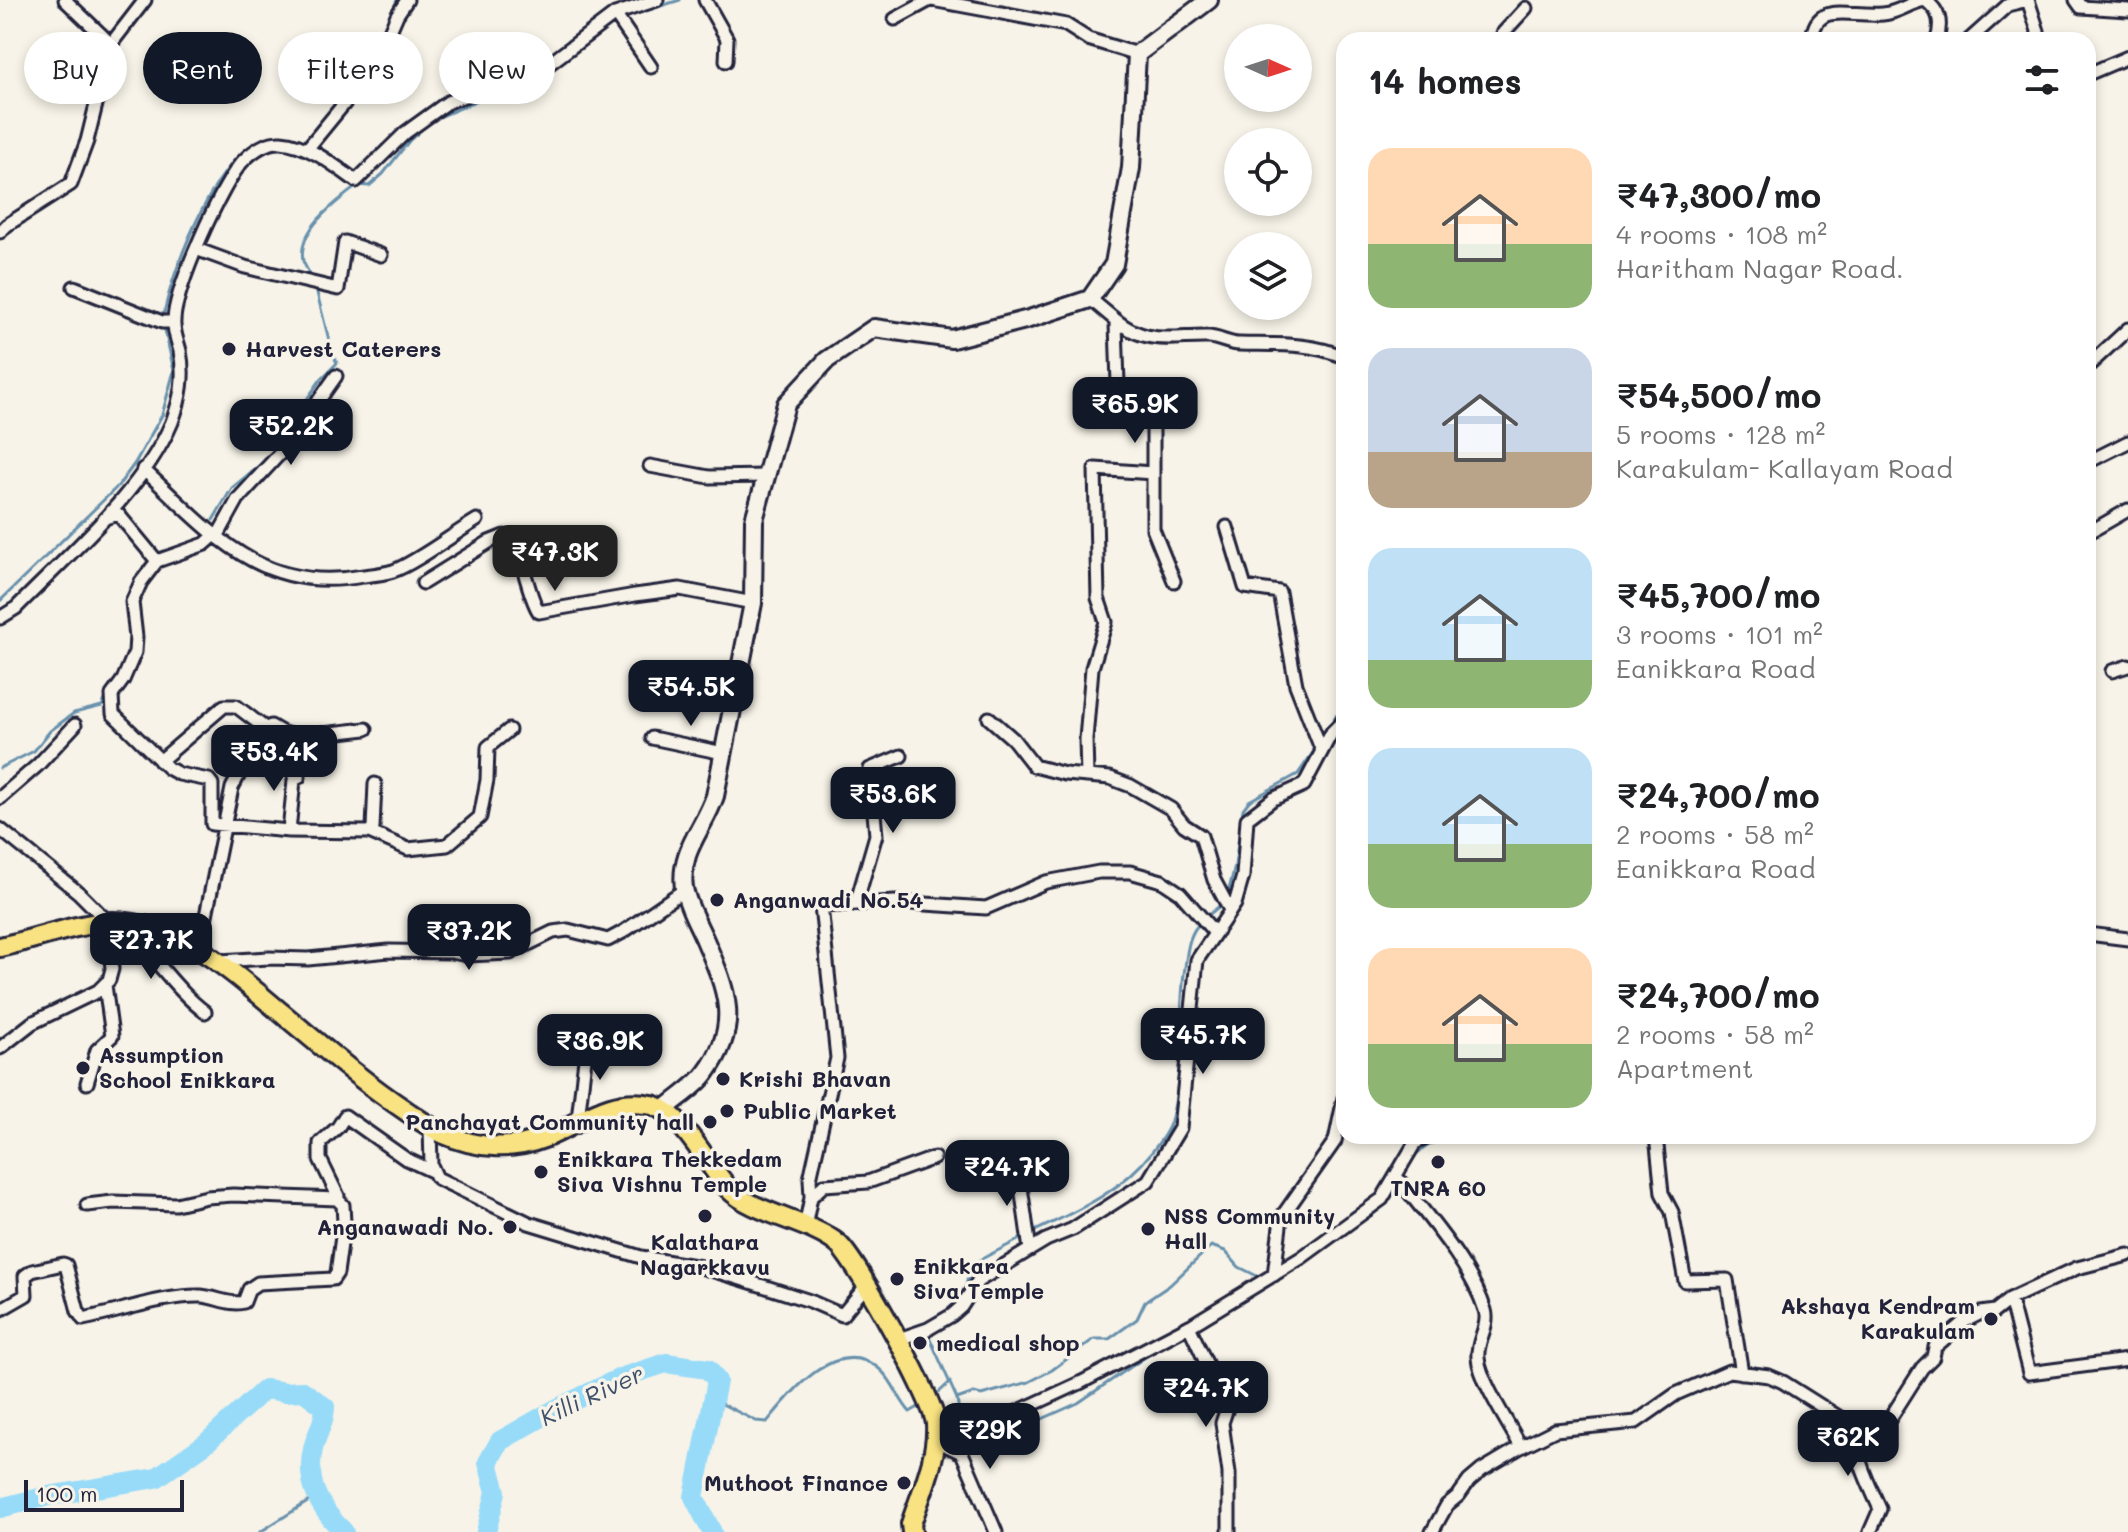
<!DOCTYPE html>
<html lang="en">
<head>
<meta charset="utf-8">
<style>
	body { margin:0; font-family:Mali,sans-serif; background:#f6f6f6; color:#202124; height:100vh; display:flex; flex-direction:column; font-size:30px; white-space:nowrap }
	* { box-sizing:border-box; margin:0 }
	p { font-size:26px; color:#757577 }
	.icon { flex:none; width:44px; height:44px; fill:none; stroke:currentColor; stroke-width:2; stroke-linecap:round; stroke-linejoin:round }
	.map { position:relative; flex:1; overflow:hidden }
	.side { position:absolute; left:1336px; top:32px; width:760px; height:1112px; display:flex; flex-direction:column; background:#fff; border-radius:24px; box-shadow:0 4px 12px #0003 }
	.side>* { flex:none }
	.top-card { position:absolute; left:24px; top:32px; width:760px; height:72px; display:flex; gap:16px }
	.needle { width:52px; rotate:93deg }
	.buttons { position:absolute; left:1224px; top:24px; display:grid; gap:16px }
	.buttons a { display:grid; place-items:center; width:88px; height:88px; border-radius:50%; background:#fff; box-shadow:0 4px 12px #0003; font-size:40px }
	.scale { position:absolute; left:24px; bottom:20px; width:160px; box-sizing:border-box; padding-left:8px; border:4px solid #22223b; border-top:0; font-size:22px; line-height:28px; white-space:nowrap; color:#22223b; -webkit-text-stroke:6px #f7f3e8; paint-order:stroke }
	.price { position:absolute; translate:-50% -68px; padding:0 18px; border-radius:16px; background:#111827; color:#fff; font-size:26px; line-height:52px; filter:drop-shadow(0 2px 4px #0008) }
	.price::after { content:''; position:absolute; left:50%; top:48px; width:24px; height:18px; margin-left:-12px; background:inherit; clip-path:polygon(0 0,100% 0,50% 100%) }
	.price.active { background:#222; color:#fff }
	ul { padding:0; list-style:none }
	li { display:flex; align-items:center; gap:24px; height:200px; padding:0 32px }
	li span { display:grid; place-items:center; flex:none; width:224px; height:160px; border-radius:24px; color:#555 }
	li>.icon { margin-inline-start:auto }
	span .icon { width:96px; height:96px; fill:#fffc; stroke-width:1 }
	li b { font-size:34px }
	h2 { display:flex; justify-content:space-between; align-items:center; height:96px; padding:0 32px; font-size:34px }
	.chip { padding:0 28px; border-radius:36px; background:#fff; box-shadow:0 4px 12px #0003; font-size:28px; line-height:72px }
	.chip.active { background:#111827; color:#fff }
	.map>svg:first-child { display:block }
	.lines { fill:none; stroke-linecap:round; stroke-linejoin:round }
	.stream { stroke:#6891ad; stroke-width:3 }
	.river { stroke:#97dbf9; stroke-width:20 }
	.street-casing { stroke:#22223b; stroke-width:17 }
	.secondary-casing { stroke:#22223b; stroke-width:22 }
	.primary-casing { stroke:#22223b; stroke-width:24 }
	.street { stroke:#f7f3e8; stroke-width:11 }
	.secondary { stroke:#f7f3e8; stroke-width:16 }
	.primary { stroke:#f8e281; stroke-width:18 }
	.poi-dot { fill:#22223b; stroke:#f7f3e8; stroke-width:3 }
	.labels { text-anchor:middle; stroke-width:7; stroke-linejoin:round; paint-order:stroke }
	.poi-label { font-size:22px; font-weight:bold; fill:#22223b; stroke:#f7f3e8; text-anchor:start }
	.water-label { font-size:24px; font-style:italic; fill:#3f506a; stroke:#f7f3e8 }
</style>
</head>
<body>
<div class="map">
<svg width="2128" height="1532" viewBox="0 0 2128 1532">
	<rect width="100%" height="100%" fill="#f7f3e8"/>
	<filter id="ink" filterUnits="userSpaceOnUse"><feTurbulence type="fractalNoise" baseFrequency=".0125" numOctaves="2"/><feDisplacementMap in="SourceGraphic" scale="16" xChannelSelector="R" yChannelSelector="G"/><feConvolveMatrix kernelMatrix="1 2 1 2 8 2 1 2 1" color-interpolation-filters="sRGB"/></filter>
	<g filter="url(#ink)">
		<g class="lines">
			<path class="stream" d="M622,18L680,0
				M360,75L375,50L397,0
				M507,85L537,79L555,66
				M303,142L318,128
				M308,156L336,173
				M356,185L369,186L383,174L409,141L432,120L472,103L493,91
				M312,278C309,273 305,266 303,261C297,230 336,202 357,186
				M163,319C170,275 221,136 275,138
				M213,520L232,488L267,459L285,436L300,409L321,379L337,363L332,352L316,289
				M0,601L118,486L135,463L162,415L174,371L164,326
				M128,656L130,628
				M1322,738L1335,717L1344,708
				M0,768L34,751L50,731L74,713L102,706L108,694
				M1228,894L1235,865L1243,809L1249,801L1298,774L1316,748
				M1206,917L1222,904
				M1413,1156L1442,1136
				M1358,1223L1375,1213L1380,1206
				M1031,1233C1076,1211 1120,1193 1152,1152C1159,1143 1168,1132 1171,1121C1184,1074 1178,1022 1184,974C1187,956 1187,934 1201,922
				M965,1292L970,1265L1024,1237
				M1194,1330L1222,1313
				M928,1334L957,1399L974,1393L981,1395L1029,1382L1052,1370L1094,1339H1109L1137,1319L1145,1302L1170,1285L1211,1246L1225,1251L1239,1267L1261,1278
				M935,1396L950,1382
				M957,1399L964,1443L975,1449L1078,1403L1157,1349L1187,1333
				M714,1400L756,1421L767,1422C792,1392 834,1337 877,1367C892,1378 898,1399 910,1412L922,1405
				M260,1532L317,1496"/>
			<path class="river" d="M0,1508L48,1496L156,1478L205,1444L265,1389L285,1392L303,1391L325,1407C325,1423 316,1434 313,1449C305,1484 320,1509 344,1532
				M486,1532L496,1492L488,1462L500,1441L556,1409L620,1378L666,1363L708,1369L717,1381L694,1497L712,1532"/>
			<defs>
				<path id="street" d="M65,0L111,44
					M705,0L727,39L726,61
					M932,0L1066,25L1088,39L1137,54
					M2028,0L2038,31L2037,40
					M2076,0L2081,7L2128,10
					M615,14L651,67
					M895,19L930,0
					M1500,40L1504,32L1526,8
					M1812,40C1815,0 1848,17 1883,14C1899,13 1910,2 1925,0C1940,11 1942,22 1937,40
					M1969,40L2008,5L2028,0
					M2088,74L2128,57
					M307,149L375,66L397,15L407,0
					M0,232L7,225L71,184L87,141L111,44L145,0
					M196,249L245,267L338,289L345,242L381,255
					M74,287L162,322H173
					M1090,299C1109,313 1122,330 1147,336C1166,341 1189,336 1209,337C1220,338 1229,344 1239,344C1276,345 1310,342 1344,357
					M1116,324L1119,414L1153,416V529L1174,581
					M2088,366L2128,329
					M2088,462L2128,442
					M650,466L709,477L766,476
					M143,469C211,532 261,595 363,576C372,575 383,574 393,571C414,564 455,533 477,520
					M105,518L118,514L157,561
					M1227,527L1245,587L1279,592L1296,685L1322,751
					M2088,533L2128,510
					M215,535L205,544L157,561L141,582L132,602L136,637L135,652L123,680L112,695L113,714L168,768L179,774L209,780L212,784V824L289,831L369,832L373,828L375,784
					M217,537L238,499L285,448L336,376
					M423,583L489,542L504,536C524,548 526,593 539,612L635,595L680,589L753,603
					M0,618L16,608C68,555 143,491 172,422C181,398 185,376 180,351C178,342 173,331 174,321C174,290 222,183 243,161C253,151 267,141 281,142C308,144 334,165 356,181L405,133L448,102L549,64L615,14L657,0
					M2112,671L2128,666
					M989,718L1013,739L1034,766L1065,774L1110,778L1131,786L1171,809L1184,825L1201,836L1214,880L1230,910
					M652,738L723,753
					M160,761L224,706H236L265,728
					M1087,776L1086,739L1092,668L1106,622L1098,598L1095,469L1153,473
					M0,798L38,765L75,725
					M0,829L79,893L108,922L112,969L109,980L98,991L32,1023L0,1048
					M289,831L294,780L299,777
					M369,832L408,849L447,845L480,817L487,780L488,747L509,730
					M856,904L876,835L870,769L901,756
					M120,925C152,951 173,988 205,1012
					M2088,934L2128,939
					M199,950L232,788L262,730L271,726L283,733L297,737L366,729
					M220,961L269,958L308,959L389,951L452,952L467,955L510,953L553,932L568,930L608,940L623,932L684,890
					M87,1083L97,1050L112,1036L105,985
					M578,1119L587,1042
					M430,1127L431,1165L437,1178L529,1223L641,1257L701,1267L738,1278L810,1301L842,1315L866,1286
					M1656,1136L1662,1193L1672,1212L1685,1281L1727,1280L1742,1373
					M1396,1176C1426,1215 1470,1263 1485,1310C1490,1326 1476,1341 1478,1358C1480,1381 1509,1424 1521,1447
					M1020,1180L1030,1250
					M811,1197L810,1179L837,1058L821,906L895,902L986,908L1046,882L1099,872H1130L1162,881L1180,893L1214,932
					M87,1205L113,1202L176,1204L207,1197L233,1195L337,1199L338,1196L320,1159V1143L338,1127L345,1116L406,1159L432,1171
					M805,1227L811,1197L824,1185L868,1182L934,1158
					M1274,1275L1281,1218L1335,1141L1344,1098
					M2010,1299L2029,1373L2128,1360
					M0,1310L26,1295L25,1276L32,1271L63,1264L66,1265L78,1311L83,1319C120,1312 164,1295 201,1296C216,1297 231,1306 244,1302L249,1289L258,1283L333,1279L337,1273L344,1222L343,1205L337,1199
					M1189,1326L1227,1408L1222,1423L1229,1473V1532
					M896,1340L928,1329L952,1315L961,1307L978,1281L1046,1240L1073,1229L1148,1181L1180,1128L1197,960L1235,904L1243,876L1247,819L1273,799L1304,785L1332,732L1344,720
					M1856,1430C1854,1457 1869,1484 1880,1509L1870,1532
					M936,1443L945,1445L1082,1382L1193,1324L1301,1258L1382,1199L1415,1143L1431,1136
					M945,1445L962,1453L996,1532
					M1432,1532L1447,1505L1459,1495L1469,1481L1482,1470L1519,1448L1555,1430L1636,1422L1676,1394L1729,1371L1769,1376L1783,1382L1840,1418L1863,1436L1876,1433L1889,1420L1922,1368L1933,1357L1935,1347L1965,1321L1981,1313L1995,1311L2010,1299L2077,1268L2128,1255"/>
				<path id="secondary" d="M664,1110C677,1098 696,1087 706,1073C742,1024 726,989 705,940C698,924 687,905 684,888C679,850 704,829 715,796L753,603L754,520L786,404L827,360L874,328L952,339L1029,319L1090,299L1114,264L1131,168L1137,54L1209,0"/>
				<path id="primary" d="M0,947C33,940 80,922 113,922C182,923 234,974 284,1015C324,1048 363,1082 405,1110C418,1119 430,1128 444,1134C476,1148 511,1151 544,1138C581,1124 607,1096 652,1105C682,1112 708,1167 729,1189C752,1213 812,1222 838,1244C857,1261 934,1400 936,1424C938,1457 921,1493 911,1524L912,1532"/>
			</defs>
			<use href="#street" class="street-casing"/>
			<use href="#secondary" class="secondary-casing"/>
			<use href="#primary" class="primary-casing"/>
			<use href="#street" class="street"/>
			<use href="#secondary" class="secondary"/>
			<use href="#primary" class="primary"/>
		</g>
	</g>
	<g class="poi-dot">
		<circle cx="229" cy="349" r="8"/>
		<circle cx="717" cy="900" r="8"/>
		<circle cx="83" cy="1068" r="8"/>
		<circle cx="723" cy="1079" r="8"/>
		<circle cx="727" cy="1111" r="8"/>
		<circle cx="710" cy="1122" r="8"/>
		<circle cx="1438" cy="1162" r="8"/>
		<circle cx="541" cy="1172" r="8"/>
		<circle cx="705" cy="1216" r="8"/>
		<circle cx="510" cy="1227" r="8"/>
		<circle cx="1148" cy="1229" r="8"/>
		<circle cx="897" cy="1279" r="8"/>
		<circle cx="1991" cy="1319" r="8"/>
		<circle cx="920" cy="1343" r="8"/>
		<circle cx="904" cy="1483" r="8"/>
	</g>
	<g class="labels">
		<g class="poi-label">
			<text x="245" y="357">Harvest Caterers</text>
			<text x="733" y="908">Anganwadi No.54</text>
			<text x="99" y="1063">Assumption<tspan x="99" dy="25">School Enikkara</tspan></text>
			<text x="739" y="1087">Krishi Bhavan</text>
			<text x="743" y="1119">Public Market</text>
			<text x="694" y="1130" text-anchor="end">Panchayat Community hall</text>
			<text x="557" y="1167">Enikkara Thekkedam<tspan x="557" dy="25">Siva Vishnu Temple</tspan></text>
			<text x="1438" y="1196" text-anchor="middle">TNRA 60</text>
			<text x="1164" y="1224">NSS Community<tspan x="1164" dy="25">Hall</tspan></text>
			<text x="494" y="1235" text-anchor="end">Anganawadi No.</text>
			<text x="705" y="1250" text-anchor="middle">Kalathara<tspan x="705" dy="25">Nagarkkavu</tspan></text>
			<text x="913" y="1274">Enikkara<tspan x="913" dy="25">Siva Temple</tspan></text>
			<text x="1975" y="1314" text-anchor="end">Akshaya Kendram<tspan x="1975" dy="25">Karakulam</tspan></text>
			<text x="936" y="1351">medical shop</text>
			<text x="888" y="1491" text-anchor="end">Muthoot Finance</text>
		</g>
		<g class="water-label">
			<text transform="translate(592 1396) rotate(-25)" y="8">Killi River</text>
		</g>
	</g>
</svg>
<div class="buttons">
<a><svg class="needle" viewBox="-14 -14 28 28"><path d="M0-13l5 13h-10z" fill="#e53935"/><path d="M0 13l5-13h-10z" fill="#757577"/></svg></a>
<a><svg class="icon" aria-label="locate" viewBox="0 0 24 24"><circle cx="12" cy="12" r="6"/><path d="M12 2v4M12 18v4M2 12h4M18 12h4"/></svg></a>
<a><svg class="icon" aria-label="layers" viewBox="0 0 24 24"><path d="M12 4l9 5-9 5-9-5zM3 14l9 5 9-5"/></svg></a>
</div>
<div class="scale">100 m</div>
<b class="price" style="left:1135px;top:445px">₹65.9K</b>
<b class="price" style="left:291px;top:467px">₹52.2K</b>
<b class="price active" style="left:555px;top:593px">₹47.3K</b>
<b class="price" style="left:691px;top:728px">₹54.5K</b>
<b class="price" style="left:274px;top:793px">₹53.4K</b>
<b class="price" style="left:893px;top:835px">₹53.6K</b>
<b class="price" style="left:469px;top:972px">₹37.2K</b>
<b class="price" style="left:151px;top:981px">₹27.7K</b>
<b class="price" style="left:1203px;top:1076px">₹45.7K</b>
<b class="price" style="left:600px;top:1082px">₹36.9K</b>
<b class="price" style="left:1007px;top:1208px">₹24.7K</b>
<b class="price" style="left:1206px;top:1429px">₹24.7K</b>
<b class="price" style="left:990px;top:1471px">₹29K</b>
<b class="price" style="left:1848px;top:1478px">₹62K</b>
<div class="top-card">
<a class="chip">Buy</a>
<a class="chip active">Rent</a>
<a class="chip">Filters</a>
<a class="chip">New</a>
</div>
<section class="side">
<h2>14 homes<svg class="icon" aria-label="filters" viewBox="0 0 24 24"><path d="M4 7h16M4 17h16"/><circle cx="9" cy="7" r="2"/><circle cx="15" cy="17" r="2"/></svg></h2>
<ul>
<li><span style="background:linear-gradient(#ffd9b3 60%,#8fb573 0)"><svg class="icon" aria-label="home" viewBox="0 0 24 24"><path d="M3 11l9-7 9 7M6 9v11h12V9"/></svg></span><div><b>₹47,300/mo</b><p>4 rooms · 108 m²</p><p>Haritham Nagar Road.</p></div></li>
<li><span style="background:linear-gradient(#c9d6e8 65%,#b9a48a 0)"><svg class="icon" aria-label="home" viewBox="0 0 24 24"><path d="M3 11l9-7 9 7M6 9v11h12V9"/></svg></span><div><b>₹54,500/mo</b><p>5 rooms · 128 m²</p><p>Karakulam- Kallayam Road</p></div></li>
<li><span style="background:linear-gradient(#bfe0f5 70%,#8fb573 0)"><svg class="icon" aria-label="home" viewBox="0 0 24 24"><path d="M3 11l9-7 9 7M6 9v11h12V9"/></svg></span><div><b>₹45,700/mo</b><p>3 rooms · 101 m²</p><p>Eanikkara Road</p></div></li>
<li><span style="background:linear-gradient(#bfe0f5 60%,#8fb573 0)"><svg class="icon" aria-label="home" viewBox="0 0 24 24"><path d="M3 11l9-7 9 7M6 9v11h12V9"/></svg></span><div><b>₹24,700/mo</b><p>2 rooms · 58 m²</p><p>Eanikkara Road</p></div></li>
<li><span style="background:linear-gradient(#ffd9b3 60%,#8fb573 0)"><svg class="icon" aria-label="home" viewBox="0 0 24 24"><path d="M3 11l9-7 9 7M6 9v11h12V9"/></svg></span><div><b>₹24,700/mo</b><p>2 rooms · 58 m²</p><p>Apartment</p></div></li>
</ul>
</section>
</div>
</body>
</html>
